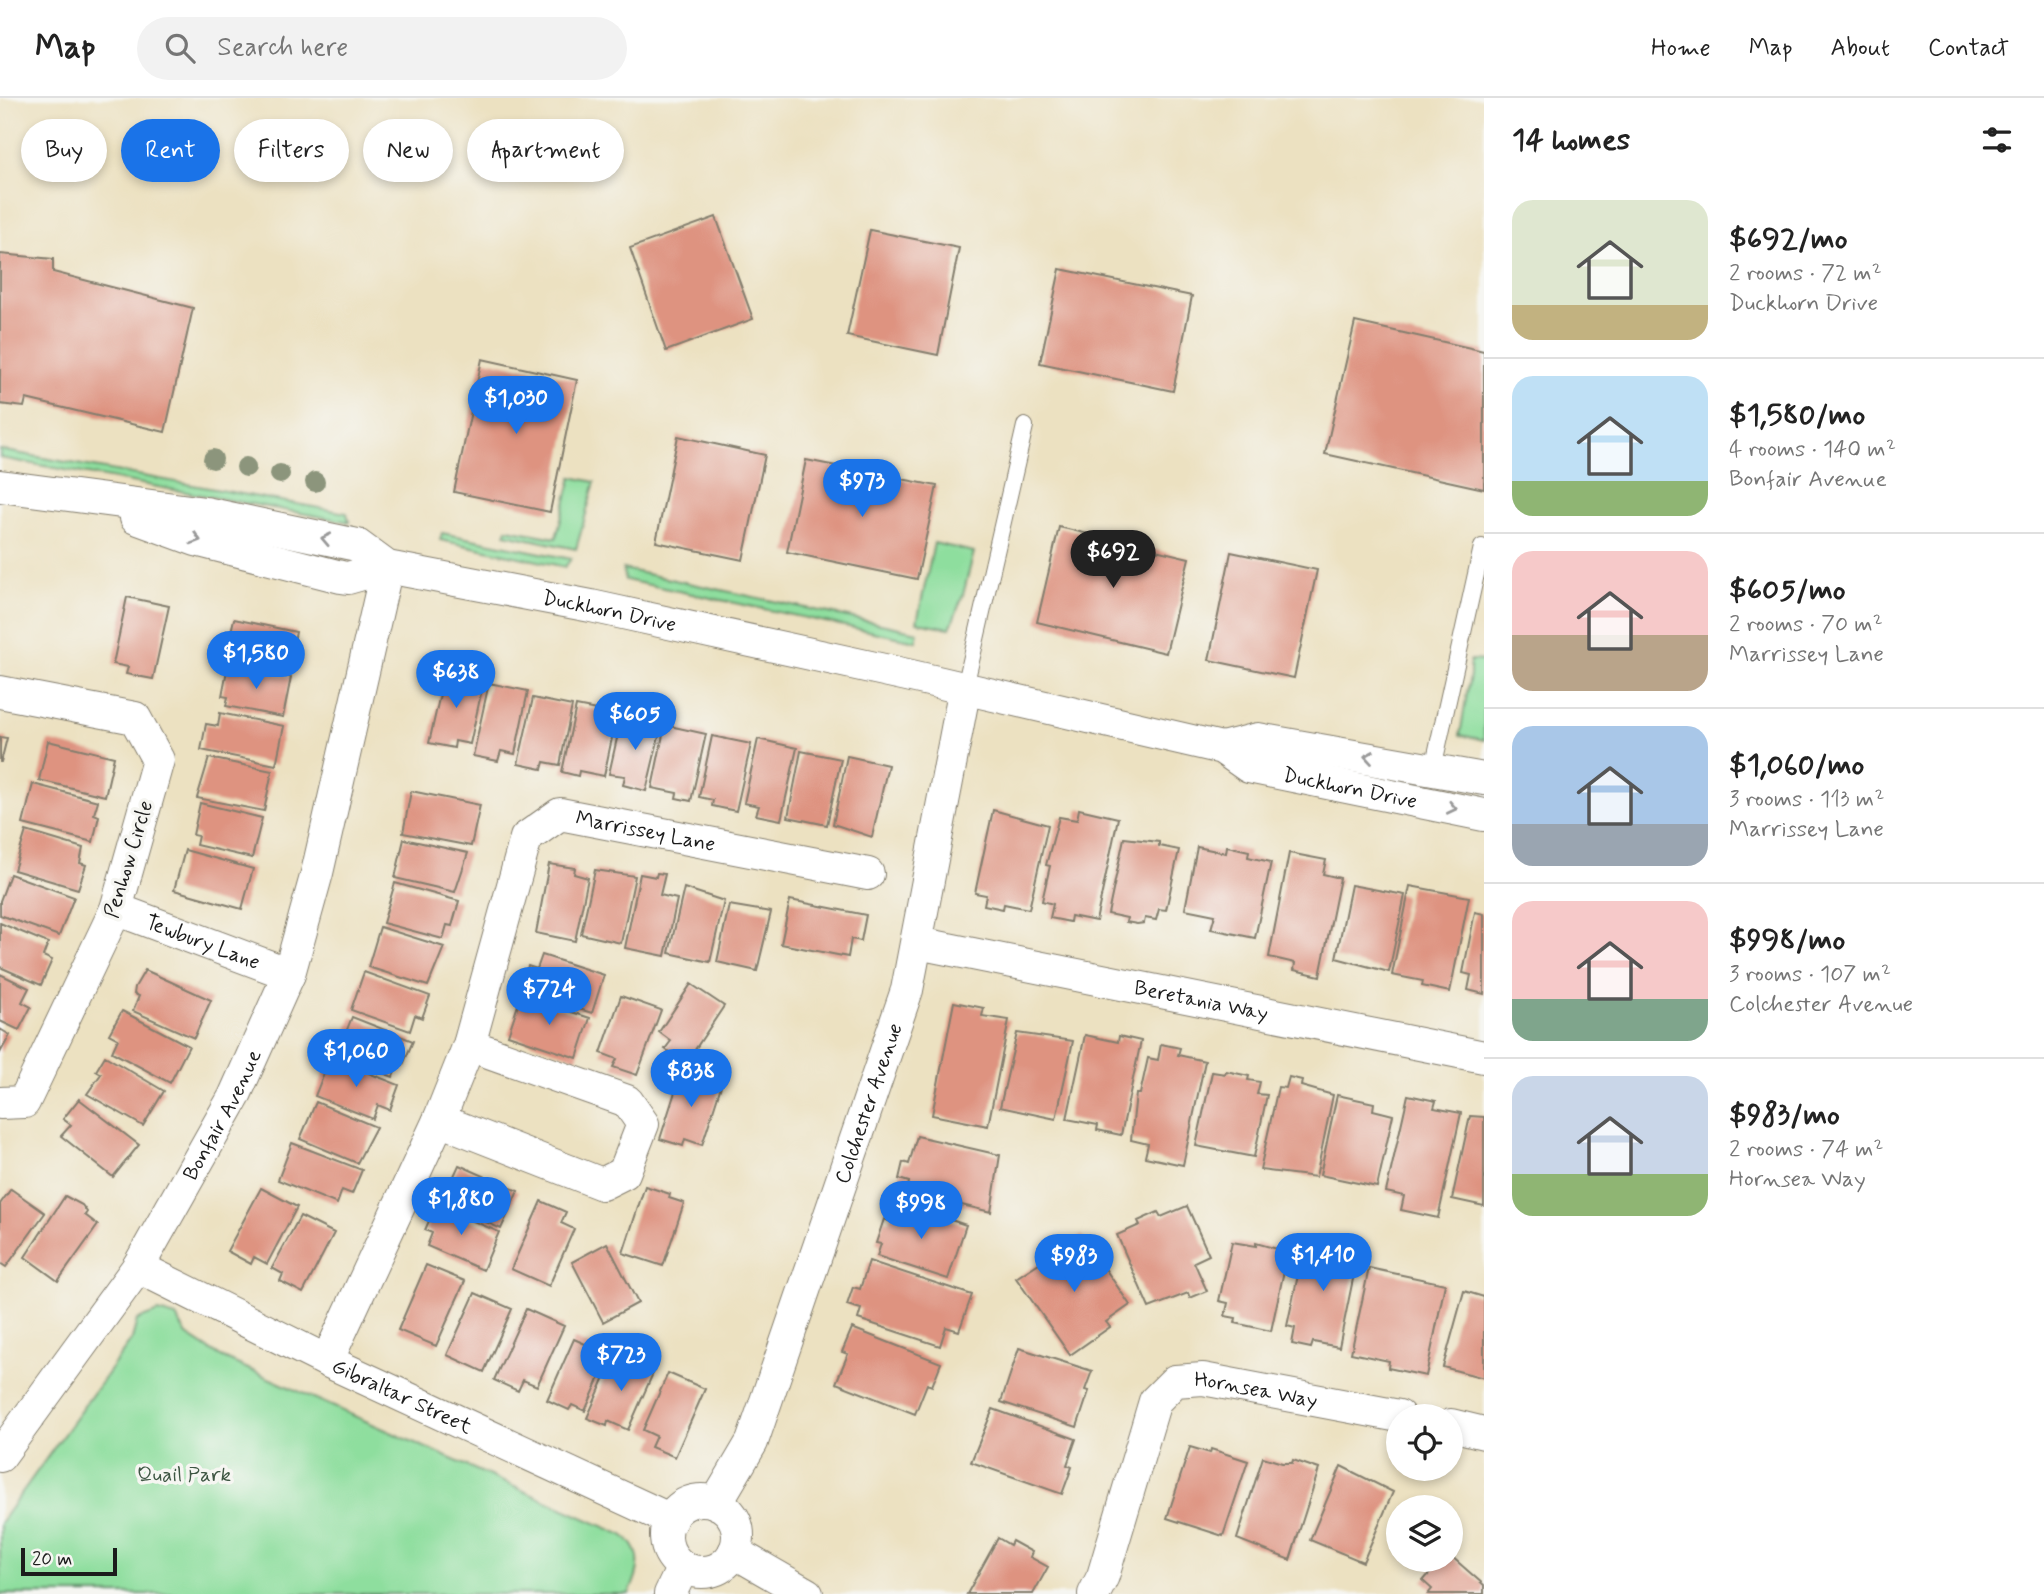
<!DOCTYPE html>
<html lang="en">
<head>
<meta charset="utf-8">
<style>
	body { margin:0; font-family:Mynerve,sans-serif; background:#f2f2f2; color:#222; height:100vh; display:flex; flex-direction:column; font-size:26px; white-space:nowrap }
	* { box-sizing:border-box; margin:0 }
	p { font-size:23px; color:#767676 }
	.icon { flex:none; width:38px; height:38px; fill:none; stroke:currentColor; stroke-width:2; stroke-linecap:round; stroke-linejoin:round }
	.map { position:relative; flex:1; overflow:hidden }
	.drawer { display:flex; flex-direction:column; background:#fff; width:560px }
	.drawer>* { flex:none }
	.banner { position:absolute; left:21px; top:21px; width:665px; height:63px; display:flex; gap:14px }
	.controls { position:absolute; left:1386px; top:1306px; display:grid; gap:14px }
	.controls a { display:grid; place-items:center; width:77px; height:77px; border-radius:50%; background:#fff; box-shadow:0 4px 10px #0003; font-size:35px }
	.scale { position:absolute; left:21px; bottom:18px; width:96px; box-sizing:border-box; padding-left:7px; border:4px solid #1c1c1c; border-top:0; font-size:19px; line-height:24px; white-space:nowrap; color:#1c1c1c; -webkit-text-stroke:5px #f6f6f2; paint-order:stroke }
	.price { position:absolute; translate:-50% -60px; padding:0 16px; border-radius:24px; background:#1a73e8; color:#fff; font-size:23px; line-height:46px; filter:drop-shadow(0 2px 4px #0008) }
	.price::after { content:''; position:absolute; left:50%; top:42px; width:21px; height:16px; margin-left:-10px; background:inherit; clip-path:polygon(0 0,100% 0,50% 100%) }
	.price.on { background:#222; color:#fff }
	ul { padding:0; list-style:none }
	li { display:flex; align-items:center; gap:21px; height:175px; padding:0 28px }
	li+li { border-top:2px solid #e0e0e0 }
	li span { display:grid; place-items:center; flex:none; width:196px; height:140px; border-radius:21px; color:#555 }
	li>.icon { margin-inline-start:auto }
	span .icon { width:84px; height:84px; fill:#fffc; stroke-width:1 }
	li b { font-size:30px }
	h2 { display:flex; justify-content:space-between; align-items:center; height:84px; padding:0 28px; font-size:30px }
	.chip { padding:0 24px; border-radius:32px; background:#fff; box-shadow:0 4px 10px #0003; font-size:24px; line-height:63px }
	.chip.on { background:#1a73e8; color:#fff }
	header { display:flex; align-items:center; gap:42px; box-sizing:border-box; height:98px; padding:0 35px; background:#fff; border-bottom:2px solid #e0e0e0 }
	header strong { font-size:33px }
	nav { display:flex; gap:38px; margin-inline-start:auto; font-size:24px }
	.search { width:490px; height:63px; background:#f2f2f2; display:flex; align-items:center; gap:18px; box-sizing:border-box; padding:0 24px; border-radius:38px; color:#767676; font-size:26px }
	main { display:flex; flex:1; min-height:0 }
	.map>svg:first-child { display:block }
	.green { fill:#8ede9e; stroke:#557d5d; stroke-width:2 }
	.building { fill:#de9380 }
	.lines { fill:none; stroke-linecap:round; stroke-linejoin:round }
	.lane-casing { stroke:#847e6e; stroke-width:18 }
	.street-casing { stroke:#847e6e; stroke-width:34 }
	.lane { stroke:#fff; stroke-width:16 }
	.street { stroke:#fff; stroke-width:32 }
	.tree { fill:#8c957c }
	.oneway { stroke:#999 }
	.labels { text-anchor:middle; stroke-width:7; stroke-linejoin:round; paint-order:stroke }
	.street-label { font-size:21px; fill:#1c1c1c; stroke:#f6f6f2 }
	.park-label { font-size:21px; fill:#3e5643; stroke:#f6f6f2 }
</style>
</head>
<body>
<header>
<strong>Map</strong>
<div class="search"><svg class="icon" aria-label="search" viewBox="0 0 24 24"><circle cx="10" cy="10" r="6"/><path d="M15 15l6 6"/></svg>Search here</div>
<nav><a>Home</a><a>Map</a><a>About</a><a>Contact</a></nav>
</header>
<main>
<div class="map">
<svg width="1484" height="1496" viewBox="0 0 1484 1496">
	<rect width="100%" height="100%" fill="#f6f6f2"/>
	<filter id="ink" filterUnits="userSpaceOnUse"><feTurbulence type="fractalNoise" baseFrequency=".0143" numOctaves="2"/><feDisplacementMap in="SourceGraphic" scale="14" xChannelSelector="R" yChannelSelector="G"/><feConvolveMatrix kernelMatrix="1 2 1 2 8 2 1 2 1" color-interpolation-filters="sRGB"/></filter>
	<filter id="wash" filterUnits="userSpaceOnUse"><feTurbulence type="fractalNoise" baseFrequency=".00686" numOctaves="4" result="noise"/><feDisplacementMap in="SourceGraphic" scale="28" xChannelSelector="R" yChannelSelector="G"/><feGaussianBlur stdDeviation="1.57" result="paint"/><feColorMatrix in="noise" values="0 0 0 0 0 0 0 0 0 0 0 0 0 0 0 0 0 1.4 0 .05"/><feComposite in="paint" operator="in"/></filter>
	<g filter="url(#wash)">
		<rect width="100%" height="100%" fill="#ece1c1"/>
		<path class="green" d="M0,352L347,415L349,424L0,360Z
			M572,379L595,384L576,451L505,436L507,431L556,440Z
			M442,435L571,461L565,469L440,442Z
			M934,445L974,454L963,497L950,530L917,524Z
			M623,471L918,534L916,543L625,482Z
			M1470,562L1484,563V642L1460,637L1470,577Z
			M158,1214L176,1219L187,1237L221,1259L623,1437C645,1454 640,1473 629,1496H0V1425L132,1241L137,1222Z"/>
		<g id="blocks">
			<path class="building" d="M716,119L753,221L666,253L630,150Z
				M870,132L959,150L938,257L847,238Z
				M0,156L53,161V174L193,210L165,334L26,301L24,309L0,306Z
				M1060,171L1192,198L1173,293L1040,265Z
				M1355,224L1484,253V391L1325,356Z
				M482,261L577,282L550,414L454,394Z
				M678,338L765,357L743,462L656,444Z
				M806,362L937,388L917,481L787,454Z
				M1059,429L1189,460L1166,555L1037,524Z
				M1231,454L1317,472L1294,580L1209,562Z
				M127,499L169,508L153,581L126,576L128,569L113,566Z
				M234,521L296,534L288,572L222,558L227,533L231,534Z
				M228,567L291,579L283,619L226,608L228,599L222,598Z
				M445,574L484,582L470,646L455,643L454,650L429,645Z
				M489,585L528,593L515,656L501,653L498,663L473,658Z
				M533,600L572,608L560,667L544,664L542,671L518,666Z
				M576,608L617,616L604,678L579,673L578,678L562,674Z
				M220,615L284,628L276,667L201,652L206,626L218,628Z
				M622,618L662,626L646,693L623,687L625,678L609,676Z
				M665,627L706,636L691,703L676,700L677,695L652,690Z
				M712,638L751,646L736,713L712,708L713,702L699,699Z
				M0,639L7,640L1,664H0Z
				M758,641L797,650L781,722L756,717L759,708L744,705Z
				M48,643L114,659L105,698L39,682Z
				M801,653L841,661L827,727L788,719Z
				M847,658L888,667L872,739L833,726Z
				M209,660L272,673L264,713L197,700Z
				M33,686L98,703L94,716L99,718L93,744L23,726Z
				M411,693L480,707L471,748L403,735Z
				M200,705L262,720L252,760L196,747L198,738L193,737Z
				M1079,711L1118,720L1096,823L1071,818L1070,824L1050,820L1053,806L1042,803L1050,768L1046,767L1059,719L1077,722Z
				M993,712L1048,727L1029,811L1004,806L1003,811L984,807L986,797L975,795Z
				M26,733L83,750L80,765L86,767L78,791L14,772Z
				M1124,740L1159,744V748L1179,752L1166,812L1159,811L1156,822L1145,820L1144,825L1137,826L1126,824L1127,820L1108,816Z
				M404,741L468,755L455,794L395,780Z
				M1227,748L1249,753L1248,759L1271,764L1255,840L1211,831L1215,817L1185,811L1197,749L1226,755Z
				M185,752L253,771L242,811L174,792Z
				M1289,755L1326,762L1323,776L1340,780L1320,878L1294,872L1295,865L1269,859Z
				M549,766L575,770L574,776L588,780L575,843L536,835Z
				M595,772L635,778L621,845L581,836Z
				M657,775L665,776L660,797L677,801L665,858L625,850L640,776L656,779Z
				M10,776L74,799L59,838L0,817V803Z
				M395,785L459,803L452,828L447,827L443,841L383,825Z
				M1351,787L1405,797L1389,874L1336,860Z
				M1410,788L1469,799L1450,894L1422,888L1423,883L1392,877Z
				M684,790L724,803L710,864L669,855Z
				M790,802L866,817L861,843L851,841L848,859L781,846Z
				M729,807L771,814L757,873L717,864Z
				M1475,814L1484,816V896L1468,892L1471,877L1463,875Z
				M0,825L48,845L43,858L52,862L41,887L0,869Z
				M380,829L444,849L428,888L368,869Z
				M542,857L604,877L592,915L520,893L528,868L537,871Z
				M145,872L211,902L194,940L133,913L139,898L134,896L135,889Z
				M364,874L430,898L422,920L415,917L410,933L351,912Z
				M0,876L29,890L22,904L31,909L19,932L0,923Z
				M691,886L724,908L686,965L665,951L671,943L659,934Z
				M521,898L590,920L577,960L508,937Z
				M621,898L661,912L637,977L613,969L617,961L601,955Z
				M954,904L984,910L982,918L1009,922L988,1028L932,1017Z
				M122,913L189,948L170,985L112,954L118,941L109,936Z
				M352,919L413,943L403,967L398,965L393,979L337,957Z
				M0,931L10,937L0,955Z
				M1017,935L1073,943L1056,1021L1000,1009Z
				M1085,937L1118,944L1119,938L1141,943L1121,1037L1097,1032L1098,1027L1067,1021Z
				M1161,946L1180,950L1178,957L1205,963L1183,1067L1145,1059L1148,1046L1131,1042L1136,996H1140L1148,960L1158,962Z
				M105,958L164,993L143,1028L87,996L101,976L96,973Z
				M330,960L399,987L390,1012L378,1007L373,1021L315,998Z
				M682,972L722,985L702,1047L685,1041L683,1048L660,1041Z
				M1226,973L1249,978L1248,982L1260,984L1257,996L1267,997L1254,1059L1196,1048L1212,974L1225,976Z
				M1289,979L1302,982L1301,988L1333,997L1316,1079L1260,1072L1278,989L1286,990Z
				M1337,997L1374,1005L1373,1012L1393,1017L1377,1089L1320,1077Z
				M1408,997L1436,1003L1434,1010L1461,1015L1438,1120L1401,1112L1404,1098L1386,1094Z
				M79,1001L139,1047L113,1079L61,1038L71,1027L63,1021Z
				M316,1004L376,1029L357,1065L300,1041Z
				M1470,1018L1484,1019V1108L1452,1101Z
				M917,1038L1000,1057L991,1114L907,1094L909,1084L899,1081L903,1064L909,1066Z
				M292,1045L362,1072L352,1096L342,1092L337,1106L278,1082Z
				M459,1067L518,1093L501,1131L442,1104Z
				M645,1088L670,1096L669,1100L684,1105L663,1168L623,1155Z
				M261,1090L297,1109L267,1166L254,1159L251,1166L227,1153Z
				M11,1091L45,1115L6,1169L0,1165V1106Z
				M65,1098L82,1107L87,1114L85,1117L98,1127L58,1183L25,1159Z
				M541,1103L566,1114L561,1125L574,1131L549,1188L511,1171Z
				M436,1107L499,1134L483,1172L427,1148L432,1135L425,1132Z
				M908,1108L966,1127L948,1181L877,1158L881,1146L876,1145L884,1121L889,1123L893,1111L906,1116Z
				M1187,1108L1209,1157L1194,1164L1207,1193L1190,1200L1188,1195L1149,1210L1117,1137L1140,1127L1138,1123L1158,1114L1161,1119Z
				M300,1118L334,1135L303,1195L280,1183L283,1176L272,1170Z
				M1082,1137L1130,1207L1106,1224L1110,1229L1070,1257L1016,1180Z
				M1325,1139L1360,1147L1339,1249L1313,1244L1311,1250L1292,1246L1295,1230L1287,1228L1305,1145L1324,1149Z
				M1232,1144L1256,1148V1145L1288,1154L1271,1233L1235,1225L1236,1220L1225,1218L1228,1205L1219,1203Z
				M607,1145L638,1205L603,1224L572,1164Z
				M869,1163L972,1197L959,1233L946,1229L940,1248L858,1221L861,1211L847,1207L853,1189L860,1191Z
				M426,1167L465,1183L436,1248L398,1232Z
				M1369,1170L1445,1186L1426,1278L1388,1270L1389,1263L1351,1255Z
				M1464,1193L1484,1199V1280L1443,1269Z
				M475,1195L512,1211L484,1274L447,1257Z
				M526,1211L564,1228L537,1288L523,1282L518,1293L494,1282Z
				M852,1230L941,1265L932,1288L927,1286L915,1316L836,1285L848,1256L842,1254Z
				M574,1241L610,1257L585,1313L572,1307L569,1312L547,1302Z
				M1019,1250L1092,1273L1085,1292L1089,1293L1077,1329L1001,1304Z
				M615,1256L654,1273L628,1332L608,1323L607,1328L587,1320Z
				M668,1275L705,1291L675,1359L651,1349L656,1338L643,1332Z
				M993,1311L1076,1341L1067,1367L1072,1369L1062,1396L971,1364Z
				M1190,1349L1210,1355L1211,1351L1248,1363L1223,1438L1167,1420Z
				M1263,1359L1282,1365H1292L1293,1362L1319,1371L1290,1462L1237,1441Z
				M1341,1368L1393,1394L1363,1464L1310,1442Z
				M998,1440L1010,1447L1012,1443L1032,1454L1030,1459L1048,1469L1033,1496H967Z
				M1451,1458L1484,1487V1496H1428L1432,1491L1423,1483L1442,1461H1451Z"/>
		</g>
	</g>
	<g filter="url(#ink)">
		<use href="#blocks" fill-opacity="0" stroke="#847e6e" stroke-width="2"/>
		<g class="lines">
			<defs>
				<path id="lane" d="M965,589L1025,328
					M1433,670L1482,449"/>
				<g id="street">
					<path id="s1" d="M0,388L205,415L357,447L387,469L591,508L907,577L1222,650L1249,669L1484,717"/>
					<path d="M136,420L196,442L341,479L348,480L387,469"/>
					<path d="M0,594L135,620L158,662L116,811L24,1004L0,1005"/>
					<path d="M1222,650L1258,641L1484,681"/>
					<path id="s2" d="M116,811L289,876"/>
					<path id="s3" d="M918,845L1484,959"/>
					<path d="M439,1022L602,1086L624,1075L643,1026L627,1003L469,947"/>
					<path id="s4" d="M138,1169L327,1263L671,1422"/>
					<path id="s5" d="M327,1263L439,1022L469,947L526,740L560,716L868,776"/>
					<path d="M1451,1327L1484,1335"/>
					<path id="s6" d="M0,1358L138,1169L234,999L289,876L317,775L387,469"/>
					<circle cx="702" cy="1438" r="36"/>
					<path id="s7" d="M716,1405L752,1344L907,892L965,589"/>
					<path d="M734,1454L807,1496"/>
					<path d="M670,1496L683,1469"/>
					<path id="s8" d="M1094,1496L1103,1478L1155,1303L1175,1283L1203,1281L1399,1318"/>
				</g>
			</defs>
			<use href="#lane" class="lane-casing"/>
			<use href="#street" class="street-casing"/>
			<use href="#lane" class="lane"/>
			<use href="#street" class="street"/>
		</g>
		<g class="tree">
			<circle cx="213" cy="361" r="10"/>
			<circle cx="246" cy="369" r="10"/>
			<circle cx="280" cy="376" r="10"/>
			<circle cx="315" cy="384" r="10"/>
		</g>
		<defs><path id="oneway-chevron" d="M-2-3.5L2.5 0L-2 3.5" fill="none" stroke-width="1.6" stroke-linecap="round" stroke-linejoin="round" transform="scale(1.75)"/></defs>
		<g class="oneway">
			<use href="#oneway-chevron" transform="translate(196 441) rotate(17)"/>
			<use href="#oneway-chevron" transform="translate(326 441) rotate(-168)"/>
			<use href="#oneway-chevron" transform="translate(1369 659) rotate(-171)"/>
			<use href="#oneway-chevron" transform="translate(1452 710) rotate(12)"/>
		</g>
	</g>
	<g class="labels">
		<g class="street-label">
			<text dy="7" stroke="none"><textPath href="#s1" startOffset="626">Duckhorn Drive</textPath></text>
			<text dy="7" stroke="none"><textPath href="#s1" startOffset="1390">Duckhorn Drive</textPath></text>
			<text dy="7" stroke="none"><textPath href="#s5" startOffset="690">Marrissey Lane</textPath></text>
			<text transform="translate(128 761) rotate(-73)" y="7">Penhow Circle</text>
			<text dy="7" stroke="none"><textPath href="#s2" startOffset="93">Tewbury Lane</textPath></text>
			<text dy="7" stroke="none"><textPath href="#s3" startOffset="289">Beretania Way</textPath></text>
			<text dy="7" stroke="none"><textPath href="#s7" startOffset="429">Colchester Avenue</textPath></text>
			<text dy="7" stroke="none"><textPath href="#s6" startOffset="408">Bonfair Avenue</textPath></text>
			<text dy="7" stroke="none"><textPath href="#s8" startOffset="313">Hornsea Way</textPath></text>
			<text dy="7" stroke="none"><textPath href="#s4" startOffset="294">Gibraltar Street</textPath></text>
		</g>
		<g class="park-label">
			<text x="184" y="1383">Quail Park</text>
		</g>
	</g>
</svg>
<div class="controls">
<a><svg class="icon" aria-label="locate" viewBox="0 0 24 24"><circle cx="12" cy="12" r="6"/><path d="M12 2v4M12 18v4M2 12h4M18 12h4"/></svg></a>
<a><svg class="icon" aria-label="layers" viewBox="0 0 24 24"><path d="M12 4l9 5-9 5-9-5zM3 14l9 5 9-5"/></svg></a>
</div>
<div class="scale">20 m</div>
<b class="price" style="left:516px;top:338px">$1,030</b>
<b class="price" style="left:862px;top:421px">$973</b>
<b class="price on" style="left:1113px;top:492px">$692</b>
<b class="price" style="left:256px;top:593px">$1,580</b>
<b class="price" style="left:456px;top:612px">$638</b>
<b class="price" style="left:635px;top:654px">$605</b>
<b class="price" style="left:549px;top:929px">$724</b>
<b class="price" style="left:356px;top:991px">$1,060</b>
<b class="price" style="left:691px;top:1011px">$838</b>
<b class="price" style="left:461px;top:1139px">$1,880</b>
<b class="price" style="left:921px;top:1143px">$998</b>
<b class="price" style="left:1323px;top:1195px">$1,410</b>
<b class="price" style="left:1074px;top:1196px">$983</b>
<b class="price" style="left:621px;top:1295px">$723</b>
<div class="banner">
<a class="chip">Buy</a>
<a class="chip on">Rent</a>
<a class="chip">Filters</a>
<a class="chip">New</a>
<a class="chip">Apartment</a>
</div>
</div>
<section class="drawer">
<h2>14 homes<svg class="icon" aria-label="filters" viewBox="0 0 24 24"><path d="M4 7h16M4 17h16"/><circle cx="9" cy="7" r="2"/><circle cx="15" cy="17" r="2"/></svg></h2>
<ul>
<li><span style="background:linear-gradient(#dfe7d0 75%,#c2b280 0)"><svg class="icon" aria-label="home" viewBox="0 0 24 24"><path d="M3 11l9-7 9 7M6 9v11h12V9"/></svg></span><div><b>$692/mo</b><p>2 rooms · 72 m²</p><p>Duckhorn Drive</p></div></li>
<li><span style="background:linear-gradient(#bfe0f5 75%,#8fb573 0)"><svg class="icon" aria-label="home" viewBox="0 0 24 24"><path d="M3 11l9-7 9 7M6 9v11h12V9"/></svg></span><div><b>$1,580/mo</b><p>4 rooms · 140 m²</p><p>Bonfair Avenue</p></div></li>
<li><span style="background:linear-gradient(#f6c9c9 60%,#b9a48a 0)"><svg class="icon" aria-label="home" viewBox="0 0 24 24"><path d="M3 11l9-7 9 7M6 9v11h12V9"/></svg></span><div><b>$605/mo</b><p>2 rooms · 70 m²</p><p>Marrissey Lane</p></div></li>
<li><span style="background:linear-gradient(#a9c7e8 70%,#9aa5b1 0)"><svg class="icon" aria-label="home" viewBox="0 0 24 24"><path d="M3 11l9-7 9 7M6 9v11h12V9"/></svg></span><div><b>$1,060/mo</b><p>3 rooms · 113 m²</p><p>Marrissey Lane</p></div></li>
<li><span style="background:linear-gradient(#f6c9c9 70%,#7fa58c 0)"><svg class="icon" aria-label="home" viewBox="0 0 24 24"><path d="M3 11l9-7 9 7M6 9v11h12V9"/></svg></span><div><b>$998/mo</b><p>3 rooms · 107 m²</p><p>Colchester Avenue</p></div></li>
<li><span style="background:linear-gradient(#c9d6e8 70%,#8fb573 0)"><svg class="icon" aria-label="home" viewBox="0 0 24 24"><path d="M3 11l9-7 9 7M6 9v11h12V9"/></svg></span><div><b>$983/mo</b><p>2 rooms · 74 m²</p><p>Hornsea Way</p></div></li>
</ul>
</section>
</main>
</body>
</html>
